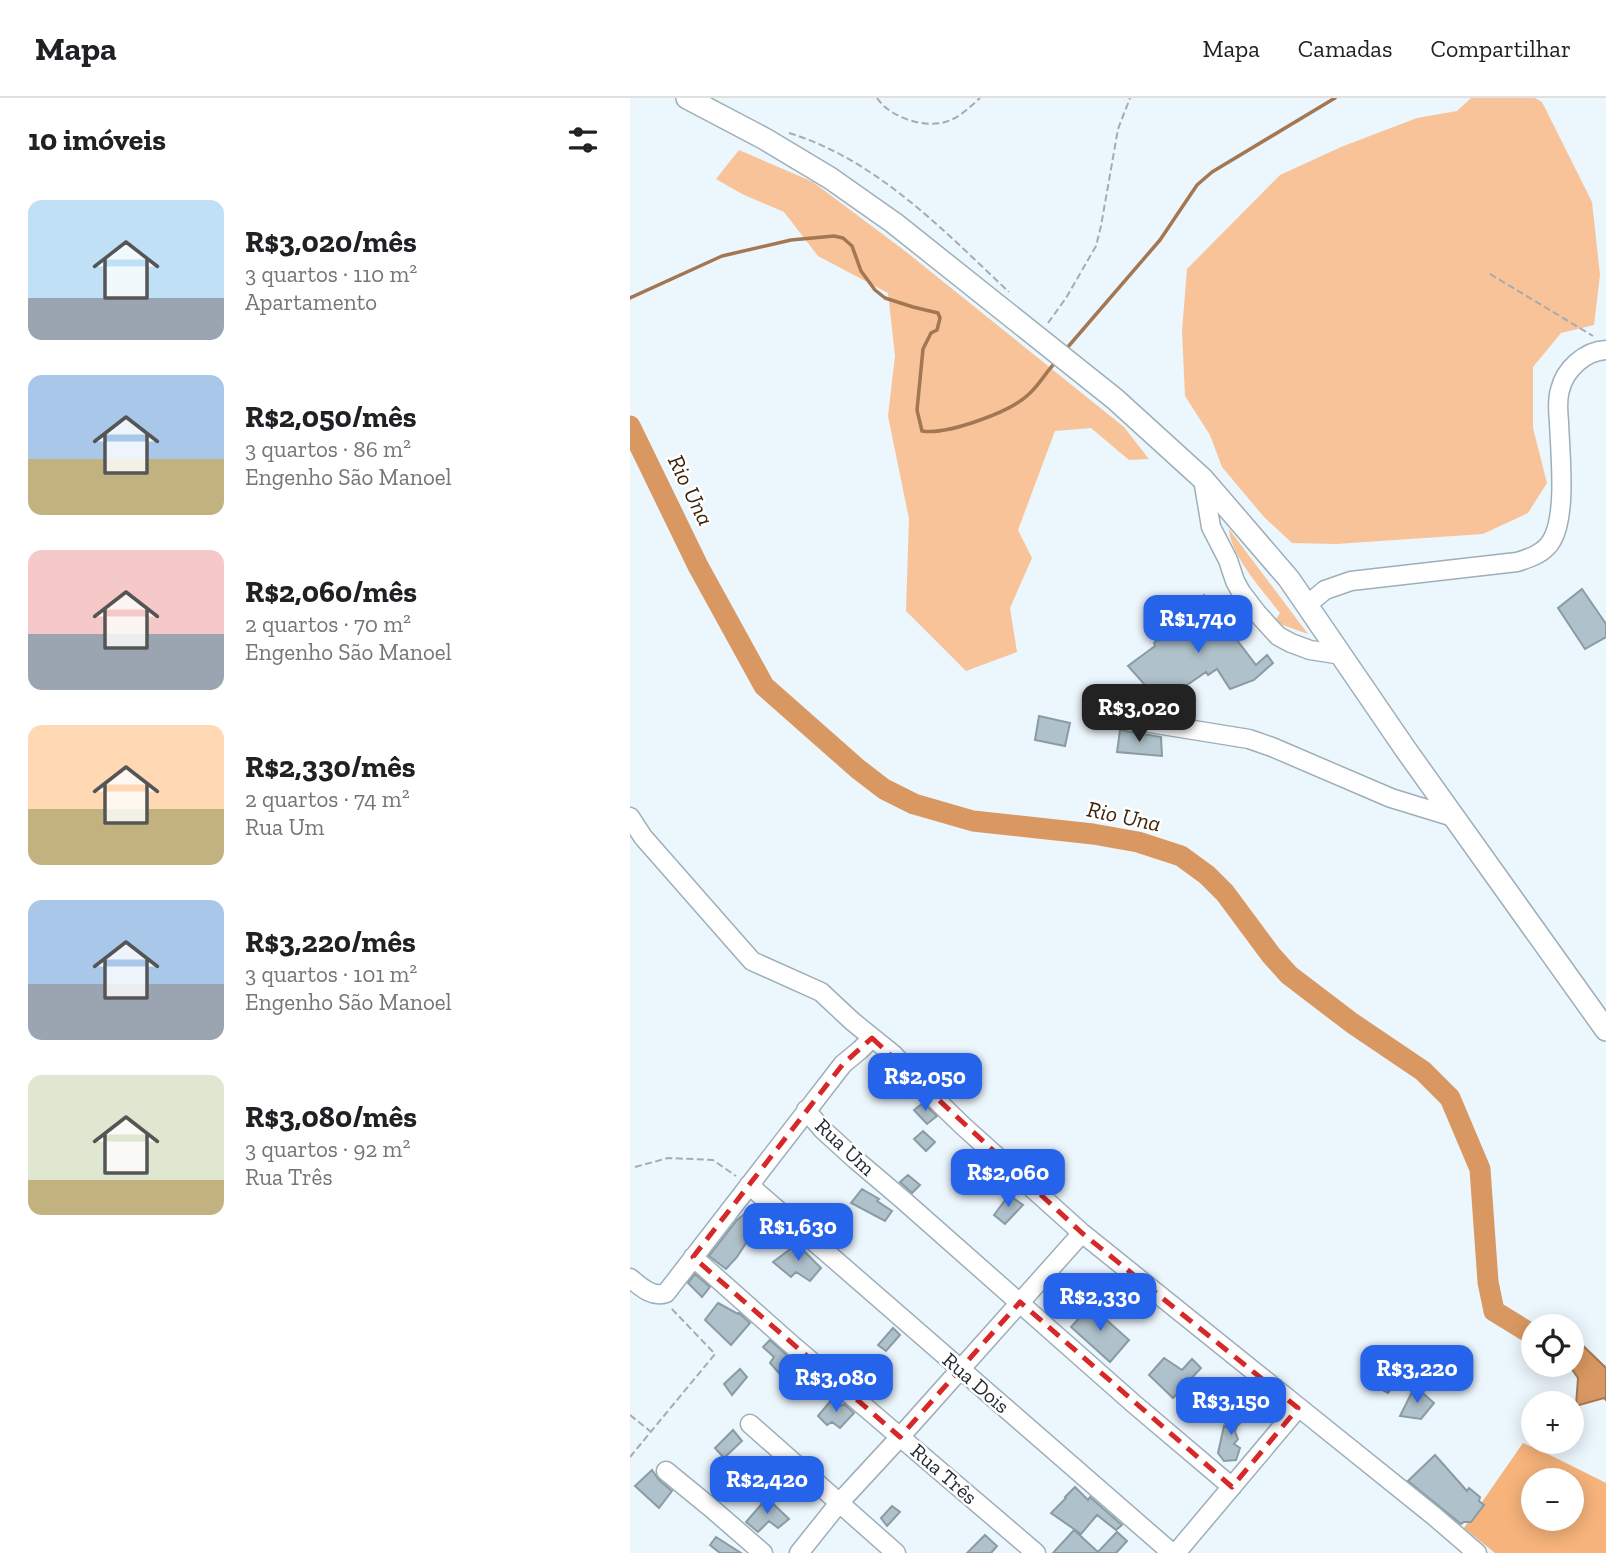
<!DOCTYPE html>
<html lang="pt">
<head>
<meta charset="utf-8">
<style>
	body { margin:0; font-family:"Zilla Slab",serif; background:#f6f6f6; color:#202124; height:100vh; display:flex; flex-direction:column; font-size:26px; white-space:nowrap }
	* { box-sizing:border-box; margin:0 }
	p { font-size:23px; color:#757577 }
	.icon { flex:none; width:38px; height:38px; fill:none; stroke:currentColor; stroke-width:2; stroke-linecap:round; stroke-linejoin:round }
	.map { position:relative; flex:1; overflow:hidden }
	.drawer { display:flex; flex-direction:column; background:#fff; width:630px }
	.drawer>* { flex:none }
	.fabs { position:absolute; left:891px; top:1216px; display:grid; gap:14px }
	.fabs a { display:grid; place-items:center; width:63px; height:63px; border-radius:50%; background:#fff; box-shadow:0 4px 18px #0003; font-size:35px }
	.price { position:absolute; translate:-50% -60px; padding:0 16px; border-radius:14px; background:#2563eb; color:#fff; font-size:23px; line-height:46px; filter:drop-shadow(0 2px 4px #0008) }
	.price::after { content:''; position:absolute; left:50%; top:42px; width:21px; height:16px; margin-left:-10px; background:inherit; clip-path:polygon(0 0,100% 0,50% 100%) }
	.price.current { background:#222; color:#fff }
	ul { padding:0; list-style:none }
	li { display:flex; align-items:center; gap:21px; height:175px; padding:0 28px }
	li span { display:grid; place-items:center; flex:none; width:196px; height:140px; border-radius:14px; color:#555 }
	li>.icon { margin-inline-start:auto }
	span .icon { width:84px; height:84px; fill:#fffc; stroke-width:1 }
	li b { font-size:30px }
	h2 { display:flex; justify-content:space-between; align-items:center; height:84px; padding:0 28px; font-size:30px }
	header { display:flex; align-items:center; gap:42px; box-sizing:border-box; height:98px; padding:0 35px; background:#fff; border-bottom:2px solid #e0e0e0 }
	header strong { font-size:33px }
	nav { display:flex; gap:38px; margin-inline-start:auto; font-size:24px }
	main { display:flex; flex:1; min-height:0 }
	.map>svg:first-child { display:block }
	.green { fill:#f8c398 }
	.forest { fill:#f6b37b; fill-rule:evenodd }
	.water { fill:#d99861; stroke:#a37752; stroke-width:2 }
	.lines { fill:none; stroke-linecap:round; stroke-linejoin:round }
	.stream { stroke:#a37752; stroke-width:3.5 }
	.river { stroke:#d99861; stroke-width:21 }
	.building { fill:#afc1ca; stroke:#8a9ba4; stroke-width:2 }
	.minor-casing { stroke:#9eafb9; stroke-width:21 }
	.major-casing { stroke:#9eafb9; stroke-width:24 }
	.path { stroke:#a3acb1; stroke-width:2; stroke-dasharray:7 3.5; stroke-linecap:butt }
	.minor { stroke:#fff; stroke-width:18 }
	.major { stroke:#fff; stroke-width:21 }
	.marked { fill:none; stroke:#d62828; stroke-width:5; stroke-dasharray:14 9; stroke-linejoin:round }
	.labels { text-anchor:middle; stroke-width:5; stroke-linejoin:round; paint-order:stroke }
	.street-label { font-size:21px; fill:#242a2e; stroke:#fff }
	.water-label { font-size:23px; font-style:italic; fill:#3e240b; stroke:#fff }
</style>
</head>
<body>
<header>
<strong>Mapa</strong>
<nav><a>Mapa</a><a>Camadas</a><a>Compartilhar</a></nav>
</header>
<main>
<section class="drawer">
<h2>10 imóveis<svg class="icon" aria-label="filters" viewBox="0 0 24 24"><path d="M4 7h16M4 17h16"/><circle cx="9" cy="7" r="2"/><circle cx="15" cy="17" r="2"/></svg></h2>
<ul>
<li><span style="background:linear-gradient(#bfe0f5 70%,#9aa5b1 0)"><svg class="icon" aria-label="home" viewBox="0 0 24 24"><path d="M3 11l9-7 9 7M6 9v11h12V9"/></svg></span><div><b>R$3,020/mês</b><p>3 quartos · 110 m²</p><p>Apartamento</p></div></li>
<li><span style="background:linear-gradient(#a9c7e8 60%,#c2b280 0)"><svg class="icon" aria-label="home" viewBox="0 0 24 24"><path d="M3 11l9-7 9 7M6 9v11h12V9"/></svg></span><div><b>R$2,050/mês</b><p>3 quartos · 86 m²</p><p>Engenho São Manoel</p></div></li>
<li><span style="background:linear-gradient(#f6c9c9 60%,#9aa5b1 0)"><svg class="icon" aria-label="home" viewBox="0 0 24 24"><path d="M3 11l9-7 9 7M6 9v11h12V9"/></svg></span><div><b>R$2,060/mês</b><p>2 quartos · 70 m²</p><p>Engenho São Manoel</p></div></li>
<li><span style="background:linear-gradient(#ffd9b3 60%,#c2b280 0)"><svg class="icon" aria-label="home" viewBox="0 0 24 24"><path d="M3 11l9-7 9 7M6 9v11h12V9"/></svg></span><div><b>R$2,330/mês</b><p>2 quartos · 74 m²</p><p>Rua Um</p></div></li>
<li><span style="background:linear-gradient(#a9c7e8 60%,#9aa5b1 0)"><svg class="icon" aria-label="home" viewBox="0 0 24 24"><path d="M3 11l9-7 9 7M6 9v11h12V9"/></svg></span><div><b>R$3,220/mês</b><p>3 quartos · 101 m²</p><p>Engenho São Manoel</p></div></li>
<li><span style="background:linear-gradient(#dfe7d0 75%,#c2b280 0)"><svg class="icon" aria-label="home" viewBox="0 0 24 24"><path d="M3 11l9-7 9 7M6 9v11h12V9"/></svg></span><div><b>R$3,080/mês</b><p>3 quartos · 92 m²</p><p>Rua Três</p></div></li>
</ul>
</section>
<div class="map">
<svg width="976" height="1455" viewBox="0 0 976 1455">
	<rect width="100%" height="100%" fill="#ecf6fd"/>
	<path class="green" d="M841,0H905L912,4L962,104L970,177L964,227L931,235L903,269V330L917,385L898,415L853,436L706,446L662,445L634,419L592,369L580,337L555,298L552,233L557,171L650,77L711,49L787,20L827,13Z
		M109,52L183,84L275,153L494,329L519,361L499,362L461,330L425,333L388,432L402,460L380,510L387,554L336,573L276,513L279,421L258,318L265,258L258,195L188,158L154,114L112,96L86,81Z
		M599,431L678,536L644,524L650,515C634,494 600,457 599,431Z"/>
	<path class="forest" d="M893,1345L924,1359L976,1385V1455H865L834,1430ZM903,1382H942V1421H903Z"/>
	<path class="water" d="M944,1239L976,1270V1302L974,1300L946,1308L948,1280L939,1267H942V1240Z"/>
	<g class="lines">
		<path class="stream" d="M0,200L92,158L161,142L204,138L213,140L222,148L231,173L245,192L255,200L283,209L308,215L310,220L307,232L301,235L293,251L287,312L292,333C317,337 381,314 399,296C408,288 415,276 423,267
			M437,250L530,142L567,87L582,74L705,0"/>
		<path class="river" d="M0,328L68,468L134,588L228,671L254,691L284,706L343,723L463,736L508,744L551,758L577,777L595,795L641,857L659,877L722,925L793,973L820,1000L850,1071L858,1184L864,1213L903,1237"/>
	</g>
	<path class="building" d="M952,491L976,526V539L955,551L928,510Z
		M574,497L578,502L583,499L587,504L563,524L575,538L605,512L620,534L607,542L626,567L637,557L643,565L624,582L600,591L587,571L578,577L576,574L531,605L498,568L525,548L524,545L547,526L546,524L567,510L565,507Z
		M409,618L440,625L435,648L405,642Z
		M490,632L531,639L532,658L487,654Z
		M293,1005L307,1018L297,1026L284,1012Z
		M293,1033L305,1044L296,1053L284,1041Z
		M278,1077L290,1087L282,1095L270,1084Z
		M232,1091L249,1101L247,1103L262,1113L255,1123L221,1105Z
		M379,1097L393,1107L375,1126L364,1117Z
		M123,1109L129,1115L124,1123L131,1129L122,1139H120L107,1159L96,1171L79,1158L107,1122Z
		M167,1146L191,1170L180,1183L166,1174L161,1179L143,1164Z
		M65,1176L80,1189L72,1199L58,1185Z
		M464,1204L474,1214L471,1217L499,1242L480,1264L441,1229Z
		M88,1205L108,1216L109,1215L120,1225L101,1247L75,1222Z
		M263,1230L270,1237L256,1253L248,1247Z
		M140,1242L162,1262L149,1275L140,1265L144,1259L133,1249Z
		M534,1260L552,1272L562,1261L571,1270L543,1300L519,1277Z
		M110,1271L117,1279L102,1297L94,1286Z
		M755,1271L768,1282L758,1295L743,1287Z
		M624,1288L634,1296L625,1308L615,1309L614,1298Z
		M785,1288L804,1305L791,1321L770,1318Z
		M203,1300L211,1308L214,1306L224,1315L210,1330L202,1324L197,1327L188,1318Z
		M611,1309L618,1317L607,1328L605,1334L608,1341L604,1346L610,1350L606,1362L594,1363L588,1355L594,1328L596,1329L599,1320Z
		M103,1332L112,1343L94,1360L85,1350Z
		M805,1357L837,1393L839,1390L850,1399L849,1403L854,1407L841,1424H834L831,1426L778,1383Z
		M22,1372L29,1382L42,1393L29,1410L5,1388Z
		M445,1389L458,1402L460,1399L492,1427L486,1432L467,1417L451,1436L421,1415L436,1400L435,1399Z
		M137,1400L159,1421L148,1430L139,1423L128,1434L116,1424Z
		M262,1408L270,1414L257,1428L251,1420Z
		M444,1432L468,1454L487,1434L497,1443L486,1455H423Z
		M355,1437L367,1448L361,1455H337Z
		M86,1439L111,1455H90L80,1447Z"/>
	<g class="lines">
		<defs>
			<path id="minor" d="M573,381L581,429L598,462L605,483L611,494L627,515L648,538L661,545L680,552L712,557
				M677,507L695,492L721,483L887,464C900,460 915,455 922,442C937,416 930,354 929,324C928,314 927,302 930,292C935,271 955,253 976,252
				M477,618L619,641L642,649L761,700L823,719
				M0,719L13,739L122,863L191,894L222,923L264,957L298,994L333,1028L452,1135L804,1418L847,1455
				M176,1012L192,1031L226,1062L272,1101L504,1306L602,1389
				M119,1087L542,1455
				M63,1159L161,1246L406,1455
				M0,1180C11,1189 22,1200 36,1195L213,966L230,952L242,940
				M120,1326L266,1455
				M36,1373L80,1409L133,1455
				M169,1455L209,1405L270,1339L452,1135
				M546,1455L668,1310"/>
			<path id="major" d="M57,0L135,41L200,80L264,125L485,301L573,381L659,481L776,652L976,932"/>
		</defs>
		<use href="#minor" class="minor-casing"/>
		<use href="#major" class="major-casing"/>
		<path class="path" d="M247,0C261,21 300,33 323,21C333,16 341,8 350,0
			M159,35C247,62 313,132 379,194
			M860,176L963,238
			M418,225L436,200L466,148L471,128L488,31L500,0
			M5,1069L38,1060L83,1062L106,1078
			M0,1317L20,1333
			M0,1359L85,1256L40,1209"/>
		<use href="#minor" class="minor"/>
		<use href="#major" class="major"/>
	</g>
	<path class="marked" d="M242,940L452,1135L668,1310L602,1389L390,1204L270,1339L63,1159L213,966Z"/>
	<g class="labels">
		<g class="street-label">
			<text transform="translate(215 1049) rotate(43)" y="7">Rua Um</text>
			<text transform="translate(346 1285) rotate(41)" y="7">Rua Dois</text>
			<text transform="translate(314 1376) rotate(41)" y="7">Rua Três</text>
		</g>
		<g class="water-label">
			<text transform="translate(61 392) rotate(64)" y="8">Rio Una</text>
			<text transform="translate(494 718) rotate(12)" y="8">Rio Una</text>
		</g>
	</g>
</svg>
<div class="fabs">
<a><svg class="icon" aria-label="locate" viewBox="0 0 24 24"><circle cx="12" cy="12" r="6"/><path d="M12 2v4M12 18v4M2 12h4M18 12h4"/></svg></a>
<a>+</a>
<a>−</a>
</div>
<b class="price" style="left:568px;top:557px">R$1,740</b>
<b class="price current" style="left:509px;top:646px">R$3,020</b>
<b class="price" style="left:295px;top:1015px">R$2,050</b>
<b class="price" style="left:378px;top:1111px">R$2,060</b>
<b class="price" style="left:168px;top:1165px">R$1,630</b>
<b class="price" style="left:470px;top:1235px">R$2,330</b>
<b class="price" style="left:787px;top:1307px">R$3,220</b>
<b class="price" style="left:206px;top:1316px">R$3,080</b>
<b class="price" style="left:601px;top:1339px">R$3,150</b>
<b class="price" style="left:137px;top:1418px">R$2,420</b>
</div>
</main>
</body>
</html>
